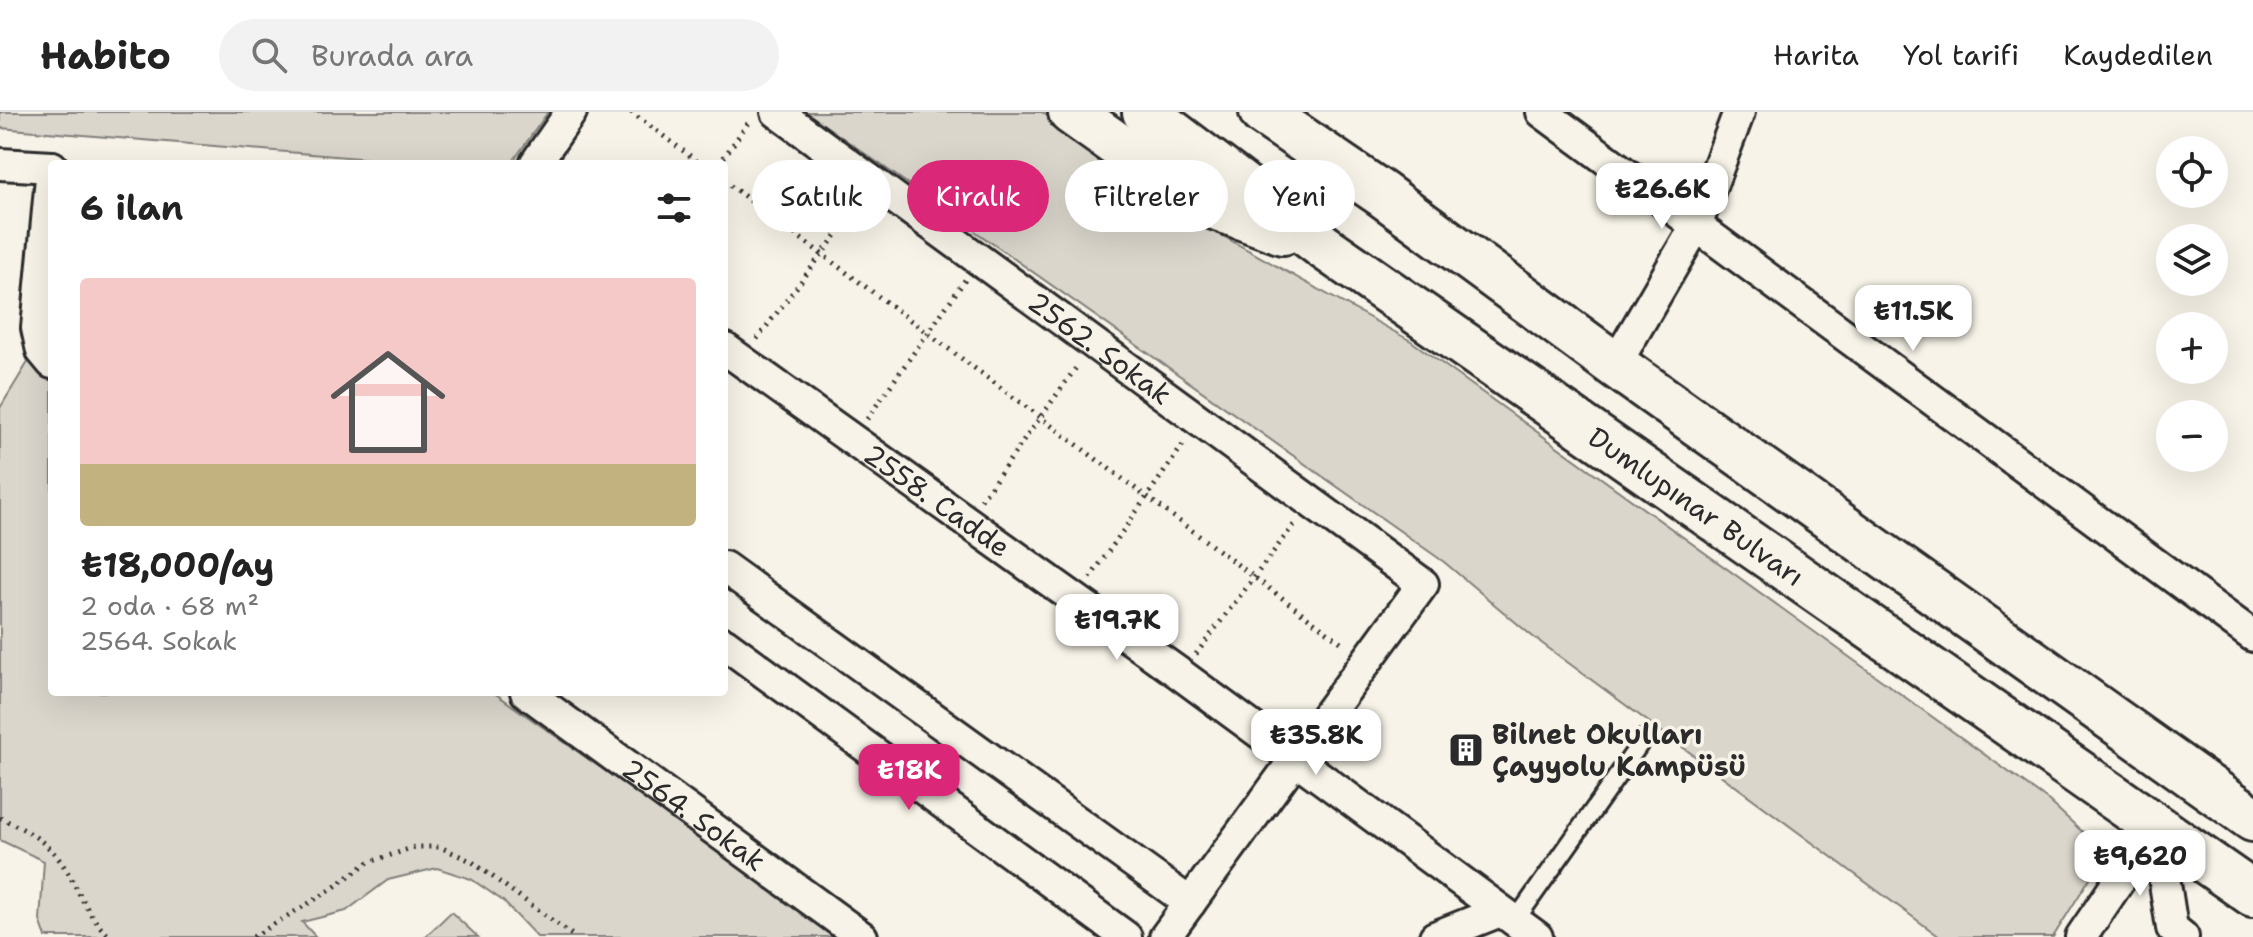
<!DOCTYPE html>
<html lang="tr">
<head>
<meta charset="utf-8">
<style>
	body { margin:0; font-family:"Shantell Sans",sans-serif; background:#f2f2f2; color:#222; height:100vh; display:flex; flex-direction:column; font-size:30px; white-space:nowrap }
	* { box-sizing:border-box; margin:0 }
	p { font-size:26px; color:#767676 }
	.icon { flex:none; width:44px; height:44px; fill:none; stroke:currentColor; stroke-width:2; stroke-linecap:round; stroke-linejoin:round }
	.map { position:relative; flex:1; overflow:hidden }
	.sheet { position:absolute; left:48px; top:48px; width:680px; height:536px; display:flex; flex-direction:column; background:#fff; border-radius:8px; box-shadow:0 8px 32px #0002 }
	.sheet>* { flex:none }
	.banner { position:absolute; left:752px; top:48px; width:760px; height:72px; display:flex; gap:16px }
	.tools { position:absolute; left:2156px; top:24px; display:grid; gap:16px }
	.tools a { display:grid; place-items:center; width:72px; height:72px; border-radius:50%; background:#fff; box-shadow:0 8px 32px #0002; font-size:40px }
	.price { position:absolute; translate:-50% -68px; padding:0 18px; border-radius:16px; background:#fff; color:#222; font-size:26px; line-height:52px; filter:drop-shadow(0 2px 4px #0008) }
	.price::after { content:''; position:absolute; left:50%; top:48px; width:24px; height:18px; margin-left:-12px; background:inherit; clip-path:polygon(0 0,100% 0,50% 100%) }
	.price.active { background:#db2777; color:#fff }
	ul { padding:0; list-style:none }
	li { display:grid; align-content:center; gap:16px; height:424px; padding:0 32px }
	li+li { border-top:2px solid #e0e0e0 }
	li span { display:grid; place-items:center; height:248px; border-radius:8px; color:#555 }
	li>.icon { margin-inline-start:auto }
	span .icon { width:144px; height:144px; fill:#fffc; stroke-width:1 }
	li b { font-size:34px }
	h2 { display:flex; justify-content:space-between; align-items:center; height:96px; padding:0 32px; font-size:34px }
	.tag { padding:0 28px; border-radius:36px; background:#fff; box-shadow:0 8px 32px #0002; font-size:28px; line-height:72px }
	.tag.active { background:#db2777; color:#fff }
	header { display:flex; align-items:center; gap:48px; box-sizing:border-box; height:112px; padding:0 40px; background:#fff; border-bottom:2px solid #e0e0e0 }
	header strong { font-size:38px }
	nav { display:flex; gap:44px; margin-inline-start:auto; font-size:28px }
	.search { width:560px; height:72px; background:#f2f2f2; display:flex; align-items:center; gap:20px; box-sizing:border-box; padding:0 28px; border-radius:44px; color:#767676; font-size:30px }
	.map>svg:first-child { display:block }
	.green { fill:#dad6cc; stroke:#82807c; stroke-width:2 }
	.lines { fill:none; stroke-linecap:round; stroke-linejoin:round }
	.lane-casing { stroke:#2b2b2b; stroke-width:22 }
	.street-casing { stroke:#2b2b2b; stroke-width:36 }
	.highway-casing { stroke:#2b2b2b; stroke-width:50 }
	.path { stroke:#2b2b2b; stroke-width:5; stroke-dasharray:2 6; stroke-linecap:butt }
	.lane { stroke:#f7f3e8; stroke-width:16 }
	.street { stroke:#f7f3e8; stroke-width:30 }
	.highway { stroke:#f7f3e8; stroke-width:44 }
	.labels { text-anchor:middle; stroke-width:7; stroke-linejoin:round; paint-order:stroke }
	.street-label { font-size:28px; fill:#2b2b2b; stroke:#f7f3e8 }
	.poi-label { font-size:28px; font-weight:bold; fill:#2b2b2b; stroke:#f7f3e8; text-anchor:start }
</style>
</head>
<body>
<header>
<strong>Habito</strong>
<div class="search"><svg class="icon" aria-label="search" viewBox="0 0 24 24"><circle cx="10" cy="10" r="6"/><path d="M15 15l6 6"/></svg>Burada ara</div>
<nav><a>Harita</a><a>Yol tarifi</a><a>Kaydedilen</a></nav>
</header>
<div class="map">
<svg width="2253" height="825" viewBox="0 0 2253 825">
	<rect width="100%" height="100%" fill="#f7f3e8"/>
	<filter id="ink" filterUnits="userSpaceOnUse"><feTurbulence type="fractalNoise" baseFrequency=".0125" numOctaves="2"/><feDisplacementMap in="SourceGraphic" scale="16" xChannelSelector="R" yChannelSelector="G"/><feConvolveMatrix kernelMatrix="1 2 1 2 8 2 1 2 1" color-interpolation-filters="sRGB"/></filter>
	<g filter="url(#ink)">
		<path class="green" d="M0,0H548L511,52H430L0,16Z
			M806,0H1042L1196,109L1411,229L2049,689L2088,725L2095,758L2053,825H1940L1532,524L1444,450Z
			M33,242L52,256V580H493L841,825H537L503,789L471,767L437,756L388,768L346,799L302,810L316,825H46L40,808L44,749L0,728V296Z
			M451,800L478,825H425Z"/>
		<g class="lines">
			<defs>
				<path id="lane" d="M1515,809L1644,626"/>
				<g id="street">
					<path id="s1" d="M777,0L1423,472L1165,825"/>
					<path d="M1542,0L2253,524"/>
					<path d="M0,52L52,55"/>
					<path d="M535,52L571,0"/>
					<path d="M52,55L37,216L42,239L52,251"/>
					<path id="s2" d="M724,236L1180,562L1537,825"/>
					<path d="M1615,253L1696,114L1739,0"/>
					<path d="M724,455L1190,791"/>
					<path d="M724,531L1126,825"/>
					<path id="s3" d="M526,580L862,825"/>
					<path d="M2156,714L2172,816L2183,825"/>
					<path d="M1435,825L1500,799"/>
					<path d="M2081,825L2156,714"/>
				</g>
				<g id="highway">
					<path d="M1071,0L1193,87L1283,120"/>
					<path id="s4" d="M1145,0L1324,135L2253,782"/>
					<path d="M1262,0L1382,82L1615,253L2253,707"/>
				</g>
			</defs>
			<use href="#lane" class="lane-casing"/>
			<use href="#street" class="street-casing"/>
			<use href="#highway" class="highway-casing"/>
			<path class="path" d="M631,0L701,52
				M719,52L751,7
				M724,69L1345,533
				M757,227L860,92
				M867,307L965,168
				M981,388L1078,253
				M1090,466L1185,330
				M1196,542L1296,410
				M0,706C26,717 50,731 65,756C80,779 88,807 111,825
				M253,825L329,779L367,751L415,735H440L471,749L575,825"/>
			<use href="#lane" class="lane"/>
			<use href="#street" class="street"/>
			<use href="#highway" class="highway"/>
		</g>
	</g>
	<defs>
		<symbol id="building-square" viewBox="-11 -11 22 22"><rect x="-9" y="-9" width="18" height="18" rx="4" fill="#2b2b2b" stroke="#f7f3e8"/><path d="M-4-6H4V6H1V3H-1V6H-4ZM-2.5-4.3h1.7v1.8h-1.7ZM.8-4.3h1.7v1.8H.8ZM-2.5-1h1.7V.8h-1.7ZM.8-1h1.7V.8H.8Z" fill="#fff"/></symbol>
	</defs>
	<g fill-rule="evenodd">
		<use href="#building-square" x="1446" y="618" width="40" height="40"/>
	</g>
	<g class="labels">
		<g class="street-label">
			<text dy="10" stroke="none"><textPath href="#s1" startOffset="400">2562. Sokak</textPath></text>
			<text dy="10" stroke="none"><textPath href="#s2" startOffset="262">2558. Cadde</textPath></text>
			<text dy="10" stroke="none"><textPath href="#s4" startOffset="678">Dumlupınar Bulvarı</textPath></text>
			<text dy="10" stroke="none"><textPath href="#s3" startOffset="208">2564. Sokak</textPath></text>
		</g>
		<g class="poi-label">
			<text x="1492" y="632">Bilnet Okulları<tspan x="1492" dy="32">Çayyolu Kampüsü</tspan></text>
		</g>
	</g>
</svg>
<div class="tools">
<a><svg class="icon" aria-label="locate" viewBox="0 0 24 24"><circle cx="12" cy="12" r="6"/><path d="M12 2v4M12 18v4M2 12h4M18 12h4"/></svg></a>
<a><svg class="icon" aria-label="layers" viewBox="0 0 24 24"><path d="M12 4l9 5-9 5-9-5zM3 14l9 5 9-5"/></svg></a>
<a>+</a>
<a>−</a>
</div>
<b class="price" style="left:1662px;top:119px">₺26.6K</b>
<b class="price" style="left:1913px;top:241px">₺11.5K</b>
<b class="price" style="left:1117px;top:550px">₺19.7K</b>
<b class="price" style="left:1316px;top:665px">₺35.8K</b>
<b class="price active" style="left:909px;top:700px">₺18K</b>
<b class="price" style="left:2140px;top:786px">₺9,620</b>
<div class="banner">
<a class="tag">Satılık</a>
<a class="tag active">Kiralık</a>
<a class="tag">Filtreler</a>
<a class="tag">Yeni</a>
</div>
<section class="sheet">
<h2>6 ilan<svg class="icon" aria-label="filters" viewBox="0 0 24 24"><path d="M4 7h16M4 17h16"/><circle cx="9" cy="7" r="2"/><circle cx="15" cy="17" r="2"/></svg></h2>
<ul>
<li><span style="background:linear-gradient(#f6c9c9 75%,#c2b280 0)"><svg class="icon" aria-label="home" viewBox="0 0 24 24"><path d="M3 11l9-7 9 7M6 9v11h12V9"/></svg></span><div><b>₺18,000/ay</b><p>2 oda · 68 m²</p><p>2564. Sokak</p></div></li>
</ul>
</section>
</div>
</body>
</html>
